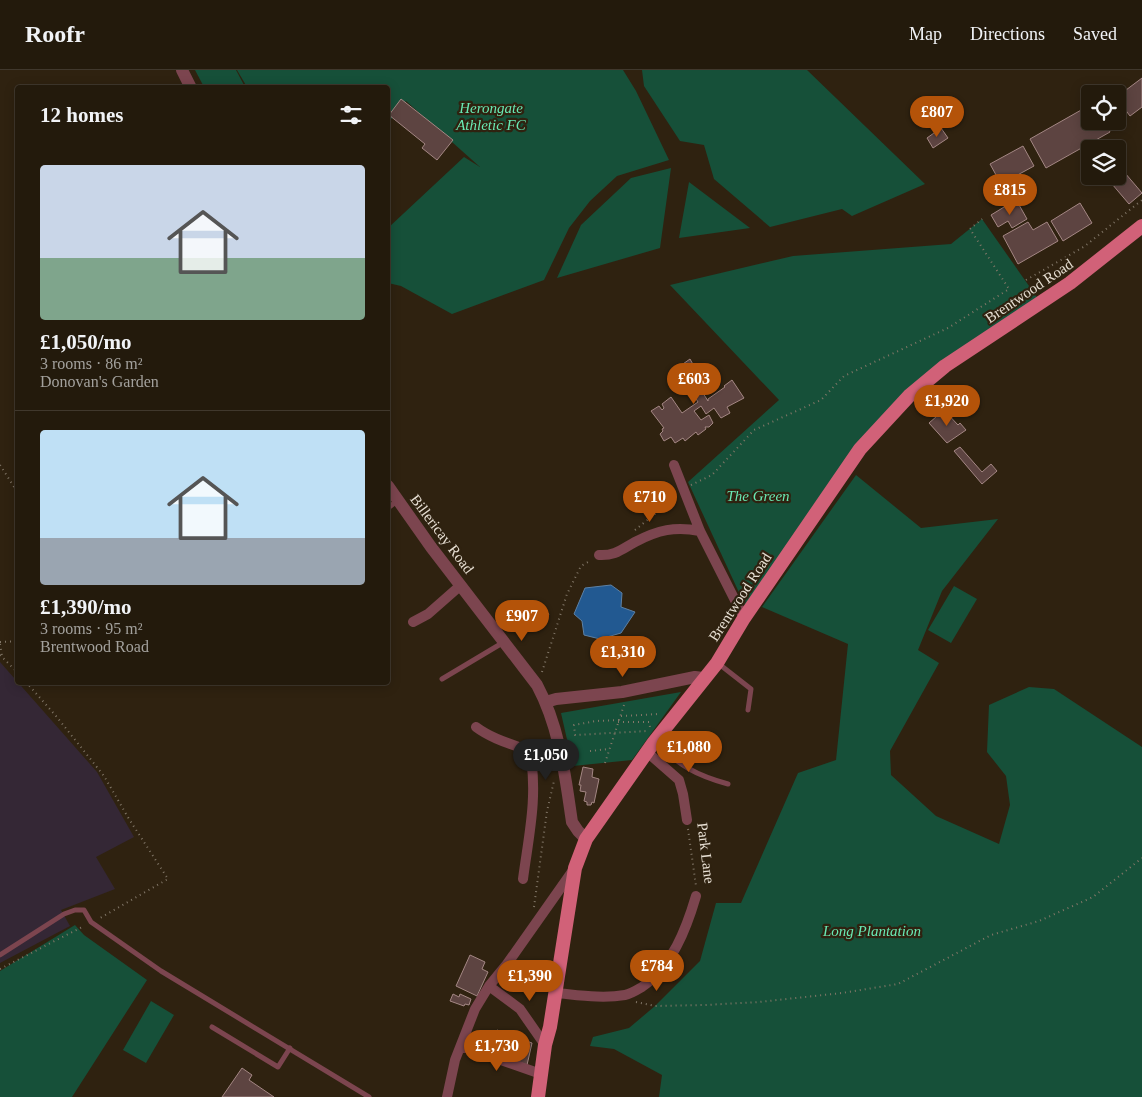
<!DOCTYPE html>
<html lang="en">
<head>
<meta charset="utf-8">
<style>
	body { margin:0; font-family:Georgia,serif; background:#2b2315; color:#f1f3f6; height:100vh; display:flex; flex-direction:column; font-size:19px; white-space:nowrap }
	* { box-sizing:border-box; margin:0 }
	p { font-size:16px; color:#a3a19d }
	.icon { flex:none; width:28px; height:28px; fill:none; stroke:currentColor; stroke-width:2; stroke-linecap:round; stroke-linejoin:round }
	.map { position:relative; flex:1; overflow:hidden }
	.sheet { position:absolute; left:15px; top:15px; width:375px; height:600px; display:flex; flex-direction:column; background:#231a0c; border-radius:5px; box-shadow:0 2px 12px #0003,0 0 0 1px #40382d }
	.sheet>* { flex:none }
	.buttons { position:absolute; left:1081px; top:15px; display:grid; gap:10px }
	.buttons a { display:grid; place-items:center; width:45px; height:45px; border-radius:5px; background:#231a0c; box-shadow:0 2px 12px #0003,0 0 0 1px #40382d; font-size:25px }
	.price { position:absolute; translate:-50% -42px; padding:0 11px; border-radius:18px; background:#b45309; color:#fff; font-size:16px; line-height:32px; filter:drop-shadow(0 1px 2px #0008) }
	.price::after { content:''; position:absolute; left:50%; top:30px; width:15px; height:11px; margin-left:-8px; background:inherit; clip-path:polygon(0 0,100% 0,50% 100%) }
	.price.on { background:#222; color:#fff }
	ul { padding:0; list-style:none }
	li { display:grid; align-content:center; gap:10px; height:265px; padding:0 25px }
	li+li { border-top:1px solid #40382d }
	li span { display:grid; place-items:center; height:155px; border-radius:5px; color:#555 }
	li>.icon { margin-inline-start:auto }
	span .icon { width:90px; height:90px; fill:#fffc; stroke-width:1 }
	li b { font-size:21px }
	h2 { display:flex; justify-content:space-between; align-items:center; height:60px; padding:0 25px; font-size:21px }
	header { display:flex; align-items:center; gap:30px; box-sizing:border-box; height:70px; padding:0 25px; background:#231a0c; border-bottom:1px solid #40382d }
	header strong { font-size:24px }
	nav { display:flex; gap:28px; margin-inline-start:auto; font-size:18px }
	.map>svg:first-child { display:block }
	.industrial { fill:#342735 }
	.green { fill:#165039 }
	.water { fill:#225991; stroke:#5d81a5 }
	.building { fill:#5d4441; stroke:#a48784 }
	.lines { fill:none; stroke-linecap:round; stroke-linejoin:round }
	.path { stroke:#827768; stroke-width:2; stroke-dasharray:1 4; stroke-linecap:butt }
	.service { stroke:#7c454f; stroke-width:5 }
	.minor { stroke:#7c454f; stroke-width:10 }
	.tertiary { stroke:#7c454f; stroke-width:12 }
	.primary { stroke:#d16178; stroke-width:14 }
	.labels { text-anchor:middle; stroke-width:4.5; stroke-linejoin:round; paint-order:stroke }
	.park-label { font-size:15px; font-style:italic; fill:#69e9b4; stroke:#2f2210 }
	.street-label { font-size:15px; fill:#e7dfd3; stroke:#2f2210 }
</style>
</head>
<body>
<header>
<strong>Roofr</strong>
<nav><a>Map</a><a>Directions</a><a>Saved</a></nav>
</header>
<div class="map">
<svg width="1142" height="1027" viewBox="0 0 1142 1027">
	<rect width="100%" height="100%" fill="#2f2210"/>
	<path class="industrial" d="M0,592L97,702L134,767L96,787L115,819L61,840L70,856L0,893Z"/>
	<path class="green" d="M195,0H236L245,17H204Z
		M237,0H623L636,21L669,90L617,106L590,131L569,158L544,210L452,244L401,216L388,213V158L464,87L480,97L406,31L388,53V18L247,17Z
		M642,0H807L925,114L852,146L842,139L770,157L714,109L704,75L680,71L644,16Z
		M671,98L660,178L557,208L581,155L631,108Z
		M689,112L750,158L679,168Z
		M982,149L1041,233L945,296L860,379L748,542L688,412L779,330L670,215L793,186L951,174Z
		M856,405L921,458L998,449L942,521L918,580L939,593L890,681L891,705L936,746L999,774L1010,735L1006,706L987,682L989,635L1029,617L1054,619L1142,677V1027H659L662,1005L614,979L590,976L593,967L629,958L655,936L700,891L716,833H741L798,703L836,690L848,574L762,537Z
		M954,516L977,529L951,573L928,560Z
		M681,622L632,690L573,696L561,643Z
		M75,855L84,865L147,910L72,1027H0V901Z
		M151,931L174,945L146,993L123,980Z"/>
	<path class="water" d="M611,515L622,523L621,537L635,542L621,563L600,569L584,565L582,551L574,544L585,518Z"/>
	<path class="building" d="M1142,8V37L1130,46L1118,30V26Z
		M401,29L453,70L437,90L422,78L425,74L389,45Z
		M1090,35V51H1104L1110,62L1046,98L1030,69Z
		M941,58L948,68L933,78L927,68Z
		M1023,76L1034,96L1001,114L990,94Z
		M1125,103L1142,123L1129,134L1112,114Z
		M1018,133L1027,149L1012,158L1008,151L998,157L991,145L1009,134L1011,137Z
		M1080,133L1092,153L1063,171L1051,151Z
		M1028,152L1033,160L1047,152L1058,171L1018,194L1003,166Z
		M690,289L700,307L705,304L711,313L701,320L708,331V329L725,317L724,316L732,310L744,328L727,337L730,343L721,348L714,338L706,344L701,336L694,341L701,350L709,345L713,353L709,357H705L706,359L698,365L696,362L685,371L683,368L675,373L671,367L664,371L660,364L663,361L662,359L664,358L651,341L659,336L662,340L664,338L662,334L671,327L682,343L698,332L693,324L691,326L673,301Z
		M944,340L958,355L960,353L966,360L947,373L929,353Z
		M960,377L982,402L991,394L997,401L982,414L954,381Z
		M528,531L549,544L540,557L520,544Z
		M583,697L593,699L592,707L599,709L594,733L592,732L591,735H587V732L584,731L586,722L580,721L581,715H579Z
		M470,885L485,892L482,899L488,902L477,926L456,916Z
		M453,924L459,927L460,924L471,929L469,935L465,934L464,936L450,931Z
		M497,960L532,973L527,995L479,977L481,970L485,971L486,970L503,977L504,971L494,967Z
		M242,998L252,1005L249,1010L274,1027H222Z"/>
	<g class="lines">
		<path class="path" d="M1026,210L1085,176L1142,130
			M0,395L18,423
			M691,415L712,405L754,360L821,330L844,306L948,258L1009,219L970,159L982,149
			M635,460L676,427
			M0,572L18,571
			M0,574L2,586
			M0,585L18,603
			M542,602L567,524L581,496L590,491
			M26,612L56,646L104,706L129,749L168,809L100,848
			M621,646L659,644
			M619,650L596,651L574,655L575,665L647,661
			M618,652H649L650,657
			M590,681L609,679
			M605,693L624,635L623,632
			M688,759L696,816
			M534,837L547,741L554,711
			M0,899L84,856
			M636,932L655,936L705,935L759,932L842,923L898,914L991,865L1039,851L1093,827L1142,788"/>
		<path class="service" d="M388,438L397,431
			M719,594L751,619L748,640
			M442,609L504,572
			M655,673C681,696 695,705 728,714
			M0,885L64,844L75,840H84L91,852L161,901L369,1027
			M212,957L278,997L290,978"/>
		<path class="minor" d="M674,395L700,461L744,548
			M599,485C615,486 622,479 635,472C658,460 675,456 700,461
			M413,552L428,544L461,515
			M476,657C492,669 511,674 530,681C538,727 529,764 523,809
			M530,681L560,675
			M647,682L679,710L683,724L687,750
			M489,916L520,939L545,975
			M556,923C578,925 602,929 625,925C631,924 637,920 642,917C672,896 686,860 696,826
			M461,976L541,1004
			M447,1027L455,990L475,939L489,916L507,894L574,799"/>
		<path class="tertiary" d="M182,0L191,18
			M388,416L431,477L537,615C560,658 565,705 572,752L578,761L586,769
			M546,632L556,629L622,622L695,607L703,608"/>
		<path class="primary" d="M538,1027L545,975L550,957L575,798L586,769L654,672L717,593L744,548L860,379L909,326L945,296L1070,213L1142,156"/>
	</g>
	<g class="labels">
		<g class="park-label">
			<text x="491" y="43">Herongate<tspan x="491" dy="17">Athletic FC</tspan></text>
			<text x="758" y="431">The Green</text>
			<text x="872" y="866">Long Plantation</text>
		</g>
		<g class="street-label">
			<text transform="translate(1029 221) rotate(-34)" y="5">Brentwood Road</text>
			<text transform="translate(442 464) rotate(53)" y="5">Billericay Road</text>
			<text transform="translate(740 527) rotate(-57)" y="5">Brentwood Road</text>
			<text transform="translate(706 783) rotate(83)" y="5">Park Lane</text>
		</g>
	</g>
</svg>
<div class="buttons">
<a><svg class="icon" aria-label="locate" viewBox="0 0 24 24"><circle cx="12" cy="12" r="6"/><path d="M12 2v4M12 18v4M2 12h4M18 12h4"/></svg></a>
<a><svg class="icon" aria-label="layers" viewBox="0 0 24 24"><path d="M12 4l9 5-9 5-9-5zM3 14l9 5 9-5"/></svg></a>
</div>
<b class="price" style="left:937px;top:68px">£807</b>
<b class="price" style="left:1010px;top:146px">£815</b>
<b class="price" style="left:694px;top:335px">£603</b>
<b class="price" style="left:947px;top:357px">£1,920</b>
<b class="price" style="left:650px;top:453px">£710</b>
<b class="price" style="left:522px;top:572px">£907</b>
<b class="price" style="left:623px;top:608px">£1,310</b>
<b class="price" style="left:689px;top:703px">£1,080</b>
<b class="price on" style="left:546px;top:711px">£1,050</b>
<b class="price" style="left:657px;top:922px">£784</b>
<b class="price" style="left:530px;top:932px">£1,390</b>
<b class="price" style="left:497px;top:1002px">£1,730</b>
<section class="sheet">
<h2>12 homes<svg class="icon" aria-label="filters" viewBox="0 0 24 24"><path d="M4 7h16M4 17h16"/><circle cx="9" cy="7" r="2"/><circle cx="15" cy="17" r="2"/></svg></h2>
<ul>
<li><span style="background:linear-gradient(#c9d6e8 60%,#7fa58c 0)"><svg class="icon" aria-label="home" viewBox="0 0 24 24"><path d="M3 11l9-7 9 7M6 9v11h12V9"/></svg></span><div><b>£1,050/mo</b><p>3 rooms · 86 m²</p><p>Donovan's Garden</p></div></li>
<li><span style="background:linear-gradient(#bfe0f5 70%,#9aa5b1 0)"><svg class="icon" aria-label="home" viewBox="0 0 24 24"><path d="M3 11l9-7 9 7M6 9v11h12V9"/></svg></span><div><b>£1,390/mo</b><p>3 rooms · 95 m²</p><p>Brentwood Road</p></div></li>
</ul>
</section>
</div>
</body>
</html>
